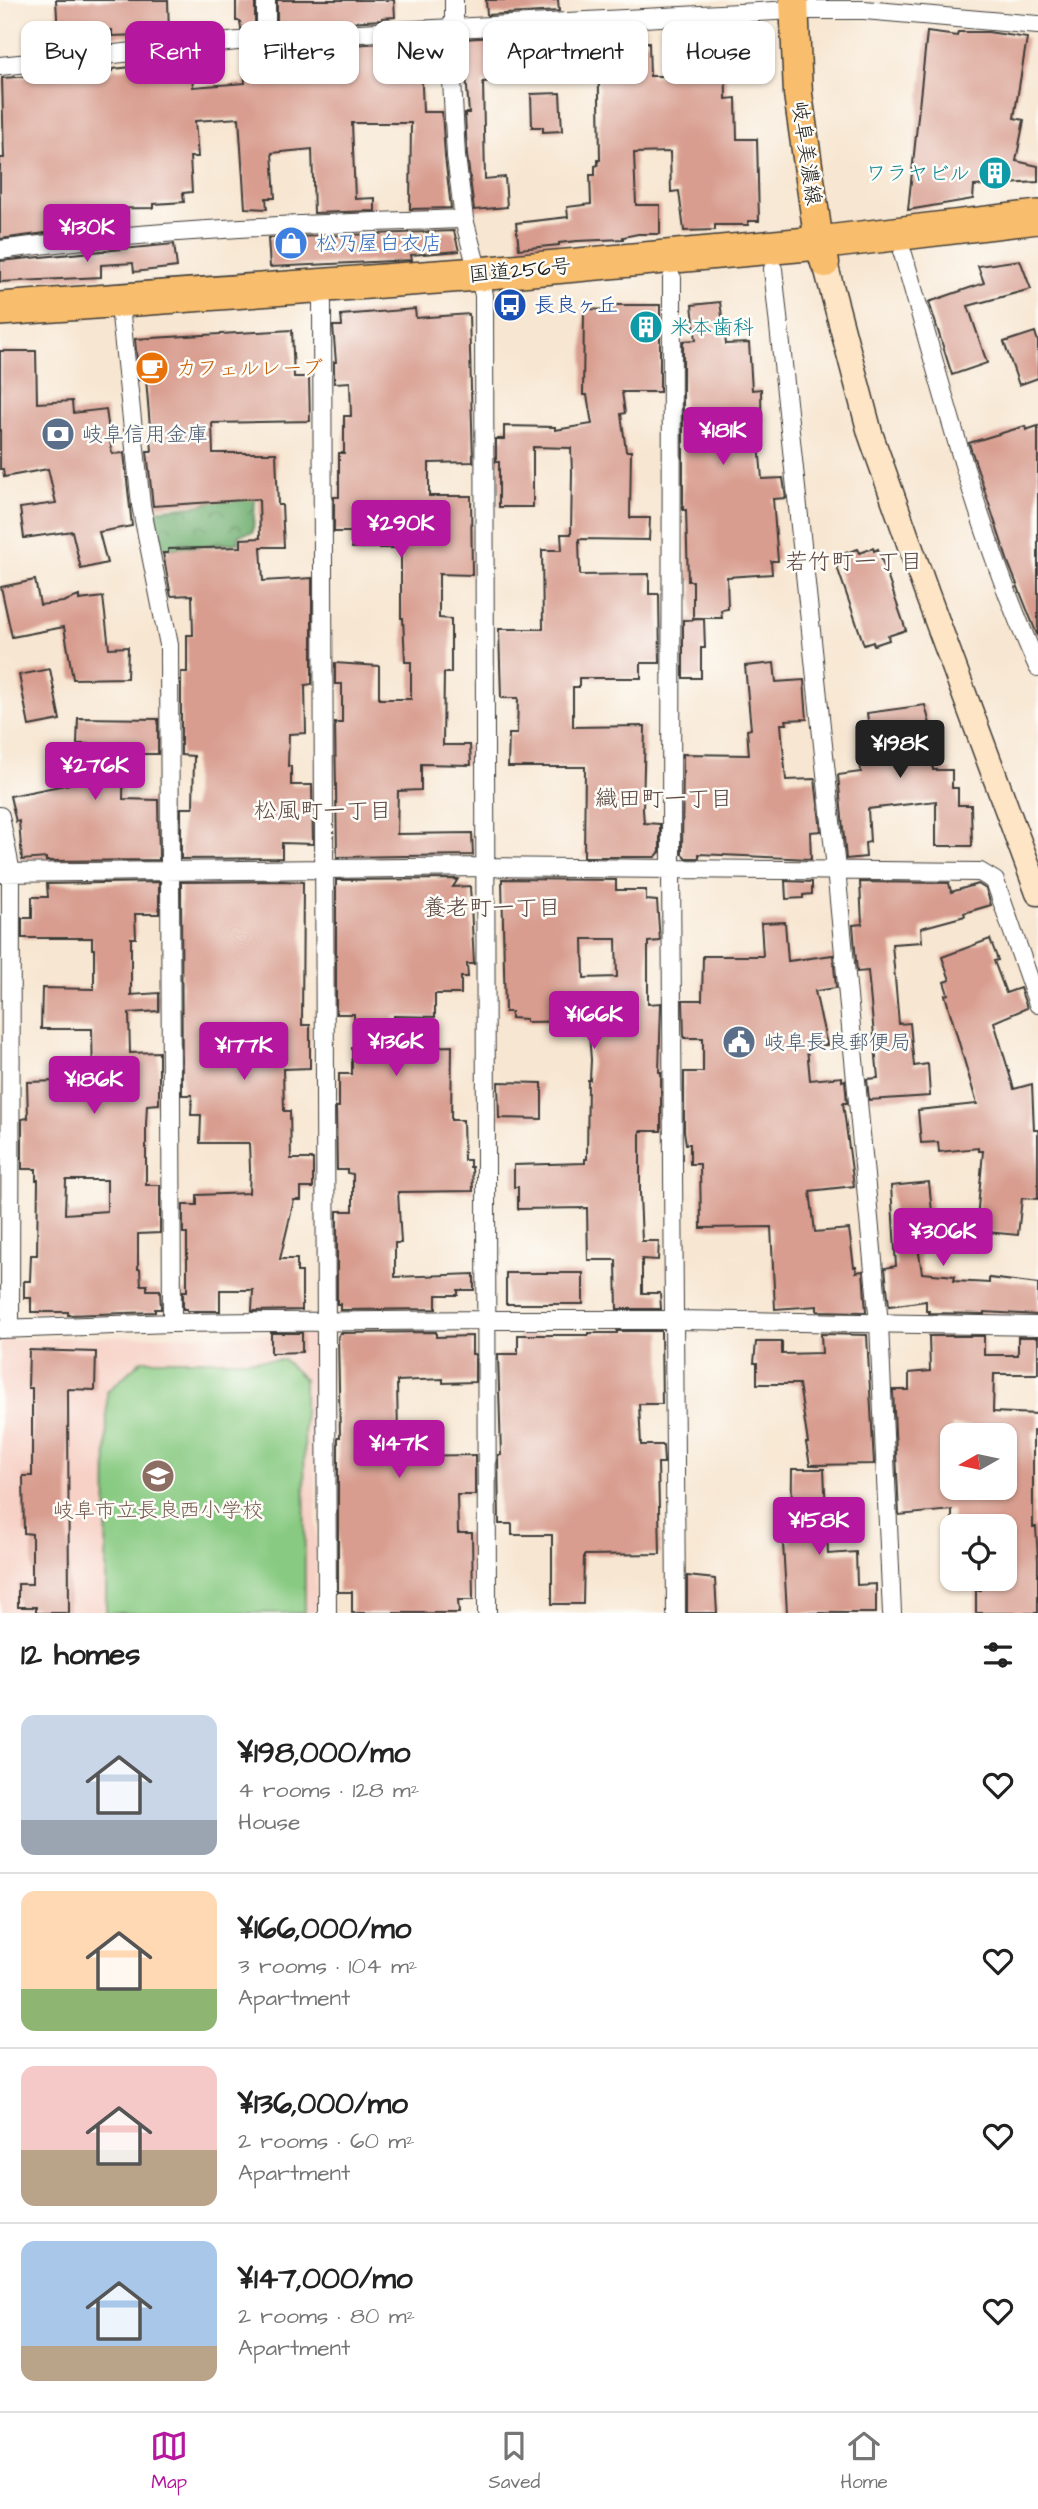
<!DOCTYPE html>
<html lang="en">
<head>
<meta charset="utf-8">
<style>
	body { margin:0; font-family:"Architects Daughter","Klee One",sans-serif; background:#f6f6f6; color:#222; height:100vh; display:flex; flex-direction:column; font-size:26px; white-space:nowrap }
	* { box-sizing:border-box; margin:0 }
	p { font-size:23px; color:#767676 }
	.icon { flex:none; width:38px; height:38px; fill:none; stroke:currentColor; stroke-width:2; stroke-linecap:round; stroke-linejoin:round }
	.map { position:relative; height:1613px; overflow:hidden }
	.drawer { display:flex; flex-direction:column; background:#fff; flex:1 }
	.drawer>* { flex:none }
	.top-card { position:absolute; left:21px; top:21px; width:998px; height:63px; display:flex; gap:14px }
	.needle { width:46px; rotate:261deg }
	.tools { position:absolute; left:940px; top:1423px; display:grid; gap:14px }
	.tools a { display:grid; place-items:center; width:77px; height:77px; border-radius:14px; background:#fff; box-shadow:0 2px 5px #0004; font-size:35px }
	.price { position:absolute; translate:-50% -60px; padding:0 16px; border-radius:7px; background:#b5179e; color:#fff; font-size:23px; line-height:46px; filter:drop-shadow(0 2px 4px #0008) }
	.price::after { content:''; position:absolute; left:50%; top:42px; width:21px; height:16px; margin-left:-10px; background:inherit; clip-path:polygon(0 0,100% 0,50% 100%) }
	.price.active { background:#222; color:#fff }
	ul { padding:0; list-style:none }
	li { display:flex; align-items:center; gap:21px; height:175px; padding:0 21px }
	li+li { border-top:2px solid #e0e0e0 }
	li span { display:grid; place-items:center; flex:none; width:196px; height:140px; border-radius:14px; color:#555 }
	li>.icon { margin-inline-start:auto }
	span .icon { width:84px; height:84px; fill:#fffc; stroke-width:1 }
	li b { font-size:30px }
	h2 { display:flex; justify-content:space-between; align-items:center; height:84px; padding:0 21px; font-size:30px }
	.tag { padding:0 24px; border-radius:14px; background:#fff; box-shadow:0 2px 5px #0004; font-size:24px; line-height:63px }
	.tag.active { background:#b5179e; color:#fff }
	.tab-bar { display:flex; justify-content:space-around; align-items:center; height:98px; border-top:2px solid #e0e0e0; background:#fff; font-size:19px; color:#767676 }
	.tab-bar a { display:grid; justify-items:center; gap:4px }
	.tab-bar .active { color:#b5179e }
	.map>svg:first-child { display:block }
	.built { fill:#f7d1c6 }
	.forest { fill:url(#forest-crowns); stroke:#456546; stroke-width:2 }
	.pitch { fill:#88ca82; stroke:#52734f; stroke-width:2 }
	.building { fill:#d89d8f; fill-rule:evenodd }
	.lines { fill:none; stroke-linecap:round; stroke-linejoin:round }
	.street-casing { stroke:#3d3a37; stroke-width:20 }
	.secondary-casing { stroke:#3d3a37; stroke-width:27 }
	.primary-casing { stroke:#3d3a37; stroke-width:31 }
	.highway-casing { stroke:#3d3a37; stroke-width:36 }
	.street { stroke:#fff; stroke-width:18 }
	.secondary { stroke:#fde5c5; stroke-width:24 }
	.primary { stroke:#f9be6d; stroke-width:28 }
	.highway { stroke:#f9be6d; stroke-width:33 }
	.labels { text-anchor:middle; stroke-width:5; stroke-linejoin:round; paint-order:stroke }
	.street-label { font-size:21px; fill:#1c1c1c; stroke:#fdfcf7 }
	.culture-label { font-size:21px; fill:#0d838f; stroke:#fdfcf7; text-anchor:end }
	.shop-label { font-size:21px; fill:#366cbe; stroke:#fdfcf7; text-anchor:start }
	.transit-label { font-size:21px; fill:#164399; stroke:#fdfcf7; text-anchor:start }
	.food-label { font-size:21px; fill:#c56008; stroke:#fdfcf7; text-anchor:start }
	.service-label { font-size:21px; fill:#4e5e75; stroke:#fdfcf7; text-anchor:start }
	.education-label { font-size:21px; fill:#785e54; stroke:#fdfcf7 }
	.neighbourhood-label { font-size:23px; fill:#5e4944; stroke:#fdfcf7 }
</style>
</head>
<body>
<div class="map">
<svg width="1038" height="1613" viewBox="0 0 1038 1613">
	<defs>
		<pattern id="forest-crowns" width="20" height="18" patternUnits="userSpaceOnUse" patternTransform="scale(1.75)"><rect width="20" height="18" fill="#6eae70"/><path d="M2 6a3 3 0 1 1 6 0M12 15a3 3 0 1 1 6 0" fill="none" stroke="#5a8d5b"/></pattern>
	</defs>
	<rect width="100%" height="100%" fill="#fdfcf7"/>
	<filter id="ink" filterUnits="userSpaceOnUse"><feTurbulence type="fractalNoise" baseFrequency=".0143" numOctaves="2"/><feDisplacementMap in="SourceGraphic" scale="14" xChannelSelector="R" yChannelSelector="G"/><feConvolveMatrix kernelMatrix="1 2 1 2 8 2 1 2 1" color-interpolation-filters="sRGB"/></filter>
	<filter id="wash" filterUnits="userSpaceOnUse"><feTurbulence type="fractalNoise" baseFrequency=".00686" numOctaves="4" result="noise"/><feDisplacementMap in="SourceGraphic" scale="28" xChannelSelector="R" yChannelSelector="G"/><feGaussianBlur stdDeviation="1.57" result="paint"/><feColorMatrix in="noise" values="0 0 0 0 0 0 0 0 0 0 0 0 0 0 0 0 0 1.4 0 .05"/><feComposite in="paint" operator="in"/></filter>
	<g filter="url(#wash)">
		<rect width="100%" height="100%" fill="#f7e6d1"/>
		<path class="built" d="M311,1333L316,1336V1613H0V1339Z"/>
		<path class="forest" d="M256,488L253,532L239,535V543L162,549L155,510L201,505Z"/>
		<path class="pitch" d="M142,1360H284L304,1379L305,1613H106L107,1392Z"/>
		<g id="blocks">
			<path class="building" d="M56,0H168L169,34L112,36V30L58,34Z
				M236,0H255V28L241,29L240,21H236Z
				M277,0H394L395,17L382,18V20L277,26Z
				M486,0H558L559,11L487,15Z
				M708,26V41H725L726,99L736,98L737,139H757L759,221H748V225H715V230L684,231L679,191L671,192L670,152L634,153L636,205H660V234H638L623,237V239L577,241L559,243V245L519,249L516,223L568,217L567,207L591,204L590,175H595V166L598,165V160H600L598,34H618V37H623V43L649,42L650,76H683L682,27Z
				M927,32L957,36L958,32H988L1027,38L1014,118L1024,120L1016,161L1038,166V182L974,186L973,199L908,210Z
				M566,33L569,57L523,62L524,78L483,82L485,179L505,177L507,207L474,210L467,155L465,113H469L466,75L463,74L462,39Z
				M383,43L385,62L421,61L423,112H442L445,157L451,208L410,209L411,123H352L355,199L375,198V211L314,213L312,149L272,153L275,198H266L267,209L245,208L239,118L195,121L198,157H190L192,192L183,193L184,202L154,204V208L68,209V230L0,239V158H4L2,78L113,71V69L191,61L193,87L245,83L243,52Z
				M560,93L562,131L543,132V127H532L531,94Z
				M454,231L459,251L411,255L412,260L270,267L268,238Z
				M174,244L177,267L134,272L133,263L101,265V277L0,282V261Z
				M1020,260L1031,289L968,306L987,363L952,375L929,302L984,283L978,266Z
				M720,302L726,344L749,343L752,390L761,389L762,444H759L762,479L783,478L786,498L773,499L778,561H771L772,574L727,577L728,609L721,610L722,618H693V581H688L686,510H683V341L696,340L692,305Z
				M611,305H660V392H622L625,413L621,414L626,451H631L630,518H650L649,540L579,539L580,575L649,574V594H659L660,663H641V678H579V687H573V727L645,726L643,810L644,823L660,824V852L655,857H584L585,767H508L509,734H517L518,698H501L499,629H543L542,550H562L561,534H571L572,472L571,448L533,447V507H499V462H496V439H504V426L555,427V430L592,424L587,395H583L584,309L611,310Z
				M415,309L416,318L469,314L473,462L429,463V496H471L472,575L439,574V618L451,619V673H444L443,745H470L471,765L421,764V790L398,791L397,834L472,833L473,855L337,857L335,723H342V684H335V663L379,666V699H411V662H405L403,618H401V548H352V532H334V497H339V453H344V416H351L350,382L334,383V362H336L333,326H342L341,315Z
				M292,330L294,377H309L310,421L212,423L213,453H276L278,505H282L284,547H261L263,581L312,578V684L305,685L306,733L289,734L288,766H291V785H312L313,844L282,843V858L181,859V808H193L194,756L181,755V672H187V635H193L192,595L171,596L163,553H168V549L241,547V539L260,538L259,499L153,506L147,451H152L146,379L139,380L135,339Z
				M1035,332L1038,342V378L1019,385L1004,342Z
				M0,351H36L37,403L72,401L73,413L106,409L112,454L124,453L132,526L99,532L107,563L81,569L72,531L24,538L20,508L56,503L48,469L4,477L3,469H0Z
				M1025,426L1026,430L1038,426V637L1008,562L969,443Z
				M873,548L874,551L878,549L906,630L888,636L889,640L874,645L873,642L864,645L835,561L844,558L843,554L858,549L860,553Z
				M35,580L40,605L63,602L79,596V600L103,597L109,648L128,647L127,678L73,679L64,627L12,637L1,587Z
				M704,619L705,648H701V678H683V620Z
				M774,663L776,682L804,680L807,719L786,720L787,724H781L786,780L815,779L821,831L810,832L811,859L699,854V858H686L682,854L683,754L749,755L747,730L751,729L745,666Z
				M50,669L60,720L29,726L19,675Z
				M925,705L932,732L933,770H952V788H958V805H971L972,846H936V801L868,809L870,842L865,843L866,857L846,859L838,775L861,772L859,745L871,743L867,713Z
				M78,718L158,719V754H132V757H124L123,799L158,800L159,860L46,861V858L22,860L19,821L16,822L10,796L85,781V776H88L89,744H77Z
				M458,879L453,887L470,886L474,964H467L468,977H461V994H435V1017L394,1016V1048L452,1046L451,1120H463L464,1160H470V1167H472L473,1191L398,1192L401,1243H395V1277L474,1274V1290H458V1295H436V1309L340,1310V1304H337V1211H353V1174L347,1173V1170H337L336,1107H339V1074H352V1048H355L354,1014H336V880Z
				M502,879L616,880V890H646V900L657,901L660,941L648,942V1004L661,1003L659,1072H661V1131H640V1194L642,1241H659L658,1260L642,1259V1293H660L661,1309H617L616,1260H588L587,1208L518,1209V1187H514V1165L585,1163V1159H587L588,1080H590L591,1060L588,1021L526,1022V1019L511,1018V1012H505ZM583,939H616L617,977L584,978Z
				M282,881L303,882L302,1025H310V1068L283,1069L284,1111H290L291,1159H313V1188H301V1200H294L280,1259H297V1272H302V1310L252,1311L253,1290H220V1311H187V1309H183V1291H187V1233H183V1205H197V1195L249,1193L250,1169L249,1143H200L201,1115H191L192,1095H182L181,882Z
				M785,881L812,882V894L803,895V898L786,899Z
				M159,882V914H135L136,938H131V995L159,993V1011L129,1013L130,1053L159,1052V1104L147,1105L146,1124V1185H160V1233L138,1234V1269H140L141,1285H147V1290H160L161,1309H155V1312L68,1315V1312H31V1298H24V1281H30L31,1255H37L38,1180H36V1169H22V1119L28,1118L27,1082L93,1080L92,1029H41L42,988L94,989V949H92V938H22V918H32V897H48L47,884ZM66,1180H107V1211L65,1214Z
				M860,882L949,883L951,892L978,884L986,889L991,905L964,913L965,916L921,928L922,942L892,944L899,1024L910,1023L914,1066L928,1064L930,1096L869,1100L867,1079L878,1078L868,971L857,972L853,925L862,924Z
				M785,922L788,961L833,955L836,988L815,991L827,1045L807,1048L810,1080L842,1077V1081L845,1080L847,1103H843L854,1186L810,1191L815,1232L849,1229L854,1267H856V1272L863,1271L866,1312L817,1311V1306L775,1309L771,1227L701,1228L700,1164H690V1144H686L684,1131V1072H703V1038H684L683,1000H702L703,956H763L761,923Z
				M990,939L998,960L994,961L1006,993L1020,988L1027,1008L994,1022L1014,1089L1032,1084L1034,1130H1038V1199L1022,1198L1018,1235L976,1231L983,1151H978V1148L939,1152L938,1142L921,1143L918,1110L977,1104L945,995L948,994L944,982L950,980L942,957Z
				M498,1082L542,1083V1119L499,1118Z
				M929,1182L934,1232L916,1234L922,1273L955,1276L954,1281L989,1283V1278L1038,1284V1315L984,1312V1314L929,1313V1311H926V1301L889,1306L885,1268L896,1266L891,1186Z
				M506,1273H583V1304H506Z
				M617,1331H661L662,1404H639L641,1445H663L664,1463H658L660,1554L584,1555L583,1604H552V1535H512V1524H499L498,1455H501L498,1354H518V1335H589V1333H617Z
				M436,1332V1337L472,1336V1354H475V1382L443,1383V1379L397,1381L398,1437H401V1456L475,1455V1495H457L458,1533H472L473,1600H458L459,1613H352V1592H338V1437H340L338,1337L340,1333Z
				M271,1333H302V1352L271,1353Z
				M821,1334L867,1335L874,1464L810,1465L806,1443H808L799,1384H757V1363H754L756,1342H782V1354L822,1353Z
				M929,1336H984V1355H1018V1337H1038V1374H994L993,1412L1038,1414V1431H1033V1527H1036L1038,1560V1613H976V1590H981V1578H1004L1005,1526H952V1510L899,1515L893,1390H909V1373L930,1371ZM952,1426H989V1435H1004V1488H952Z
				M29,1350L96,1352L95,1390L68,1389L69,1613H36V1607H18V1584H32V1534L24,1533L23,1476H32V1388H28Z
				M792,1469H824L828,1554L856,1552L857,1585L876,1584V1613H787L783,1543H791Z
				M687,1576L715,1579L717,1613H687Z"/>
		</g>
	</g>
	<g filter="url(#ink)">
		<use href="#blocks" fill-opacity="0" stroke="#3d3a37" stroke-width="2"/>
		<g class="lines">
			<defs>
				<path id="street" d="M266,0V38
					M454,0V26L450,42L456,156L464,219L484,295L487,1613
					M0,66L266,38L794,10H864L1038,25
					M0,250C154,229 309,224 464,219
					M903,254C944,393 978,535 1038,667
					M773,269L836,869L879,1324L892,1613
					M672,278L671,867L676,1613
					M322,303L327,1613
					M121,316L141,505L169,645L172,1323
					M0,816L11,873L10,1329
					M0,873L484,867L980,872L995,881L1038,1004
					M0,1329L172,1323L487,1320H676L1038,1326"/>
				<path id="secondary" d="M825,263L870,433L927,594L1038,893"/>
				<path id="primary" d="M794,0L798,94L819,243L825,263"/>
				<path id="highway" d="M0,309L478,274L819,243L1038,217"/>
			</defs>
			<use href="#street" class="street-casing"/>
			<use href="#secondary" class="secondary-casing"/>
			<use href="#primary" class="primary-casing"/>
			<use href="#highway" class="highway-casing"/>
			<use href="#street" class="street"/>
			<use href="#secondary" class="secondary"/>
			<use href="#primary" class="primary"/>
			<use href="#highway" class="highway"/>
		</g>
	</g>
	<defs>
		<symbol id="building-disc" viewBox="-11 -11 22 22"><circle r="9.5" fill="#0f9aa8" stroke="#fdfcf7"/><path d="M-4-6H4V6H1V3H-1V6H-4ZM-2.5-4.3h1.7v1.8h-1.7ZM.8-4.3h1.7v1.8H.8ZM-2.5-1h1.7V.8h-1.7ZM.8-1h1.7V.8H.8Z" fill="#fff"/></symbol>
		<symbol id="shop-disc" viewBox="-11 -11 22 22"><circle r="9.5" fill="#3f7fe0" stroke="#fdfcf7"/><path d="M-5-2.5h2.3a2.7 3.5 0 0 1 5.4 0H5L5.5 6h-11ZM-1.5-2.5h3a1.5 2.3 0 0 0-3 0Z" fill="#fff"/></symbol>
		<symbol id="bus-disc" viewBox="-11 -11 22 22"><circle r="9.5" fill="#1a4fb4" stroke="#fdfcf7"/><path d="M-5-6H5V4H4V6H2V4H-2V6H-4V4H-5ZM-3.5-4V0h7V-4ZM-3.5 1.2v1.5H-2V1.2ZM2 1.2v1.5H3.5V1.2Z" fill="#fff"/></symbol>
		<symbol id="cafe-disc" viewBox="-11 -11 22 22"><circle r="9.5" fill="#e8710a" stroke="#fdfcf7"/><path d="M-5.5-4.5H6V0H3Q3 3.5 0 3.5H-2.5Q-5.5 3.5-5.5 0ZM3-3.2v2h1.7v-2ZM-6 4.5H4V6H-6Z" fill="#fff"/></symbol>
		<symbol id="bank-disc" viewBox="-11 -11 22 22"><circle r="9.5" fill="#5c6f8a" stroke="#fdfcf7"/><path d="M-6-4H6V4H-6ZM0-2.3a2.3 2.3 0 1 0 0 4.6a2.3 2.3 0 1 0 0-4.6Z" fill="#fff"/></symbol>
		<symbol id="civic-disc" viewBox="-11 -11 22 22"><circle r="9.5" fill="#5c6f8a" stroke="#fdfcf7"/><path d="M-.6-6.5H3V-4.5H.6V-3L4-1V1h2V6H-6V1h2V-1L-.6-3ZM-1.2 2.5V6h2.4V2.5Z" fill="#fff"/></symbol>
		<symbol id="school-disc" viewBox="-11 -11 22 22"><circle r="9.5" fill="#8d6e63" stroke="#fdfcf7"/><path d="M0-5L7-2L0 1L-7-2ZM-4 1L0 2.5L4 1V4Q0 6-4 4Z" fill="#fff"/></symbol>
	</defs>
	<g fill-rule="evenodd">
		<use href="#building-disc" x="976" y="154" width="38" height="38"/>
		<use href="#shop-disc" x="272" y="224" width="38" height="38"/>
		<use href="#bus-disc" x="491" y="286" width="38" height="38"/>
		<use href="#building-disc" x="627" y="308" width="38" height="38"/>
		<use href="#cafe-disc" x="133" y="349" width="38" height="38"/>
		<use href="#bank-disc" x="39" y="415" width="38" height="38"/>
		<use href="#civic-disc" x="720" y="1023" width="38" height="38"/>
		<use href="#school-disc" x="139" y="1457" width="38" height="38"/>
	</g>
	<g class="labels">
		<g class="street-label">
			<text transform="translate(807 153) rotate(82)" y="7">岐阜美濃線</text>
			<text transform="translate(520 270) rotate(-5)" y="7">国道256号</text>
		</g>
		<g class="culture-label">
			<text x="970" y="180">ワラヤビル</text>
			<text x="670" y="334" text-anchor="start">米本歯科</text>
		</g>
		<g class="shop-label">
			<text x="316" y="250">松乃屋白衣店</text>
		</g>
		<g class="transit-label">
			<text x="534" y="312">長良ヶ丘</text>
		</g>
		<g class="food-label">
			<text x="176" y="375">カフェルレーブ</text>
		</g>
		<g class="service-label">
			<text x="82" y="441">岐阜信用金庫</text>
			<text x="764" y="1049">岐阜長良郵便局</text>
		</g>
		<g class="education-label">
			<text x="158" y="1517">岐阜市立長良西小学校</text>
		</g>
		<g class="neighbourhood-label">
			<text x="854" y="569">若竹町一丁目</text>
			<text x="664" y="806">織田町一丁目</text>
			<text x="323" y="818">松風町一丁目</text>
			<text x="492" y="915">養老町一丁目</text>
		</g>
	</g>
</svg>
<div class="tools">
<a><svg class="needle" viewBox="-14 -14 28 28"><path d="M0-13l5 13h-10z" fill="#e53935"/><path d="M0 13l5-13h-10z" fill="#767676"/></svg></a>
<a><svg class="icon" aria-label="locate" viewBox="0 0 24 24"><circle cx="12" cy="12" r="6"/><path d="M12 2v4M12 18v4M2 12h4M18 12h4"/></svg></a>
</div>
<b class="price" style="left:87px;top:264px">¥130K</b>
<b class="price" style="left:723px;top:467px">¥181K</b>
<b class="price" style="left:401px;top:560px">¥290K</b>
<b class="price active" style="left:900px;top:780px">¥198K</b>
<b class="price" style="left:95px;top:802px">¥276K</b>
<b class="price" style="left:594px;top:1051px">¥166K</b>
<b class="price" style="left:396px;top:1078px">¥136K</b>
<b class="price" style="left:244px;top:1082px">¥177K</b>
<b class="price" style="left:94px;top:1116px">¥186K</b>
<b class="price" style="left:943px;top:1268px">¥306K</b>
<b class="price" style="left:399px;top:1480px">¥147K</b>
<b class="price" style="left:819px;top:1557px">¥158K</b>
<div class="top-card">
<a class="tag">Buy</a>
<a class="tag active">Rent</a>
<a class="tag">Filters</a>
<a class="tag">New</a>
<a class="tag">Apartment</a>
<a class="tag">House</a>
</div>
</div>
<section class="drawer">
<h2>12 homes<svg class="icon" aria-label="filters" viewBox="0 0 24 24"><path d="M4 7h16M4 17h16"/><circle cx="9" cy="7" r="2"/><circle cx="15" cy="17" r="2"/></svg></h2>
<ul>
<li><span style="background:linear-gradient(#c9d6e8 75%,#9aa5b1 0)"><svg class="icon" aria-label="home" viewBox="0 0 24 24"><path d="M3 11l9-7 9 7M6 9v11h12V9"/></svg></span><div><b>¥198,000/mo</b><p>4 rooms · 128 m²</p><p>House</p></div><svg class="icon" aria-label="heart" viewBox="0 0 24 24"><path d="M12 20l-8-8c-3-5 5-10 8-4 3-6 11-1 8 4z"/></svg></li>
<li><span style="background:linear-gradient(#ffd9b3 70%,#8fb573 0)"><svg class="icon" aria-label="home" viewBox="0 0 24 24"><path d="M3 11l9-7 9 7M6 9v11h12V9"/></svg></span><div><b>¥166,000/mo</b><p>3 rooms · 104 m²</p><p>Apartment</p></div><svg class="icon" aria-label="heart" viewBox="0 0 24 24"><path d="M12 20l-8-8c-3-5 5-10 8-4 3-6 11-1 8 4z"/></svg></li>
<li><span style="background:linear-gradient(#f6c9c9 60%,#b9a48a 0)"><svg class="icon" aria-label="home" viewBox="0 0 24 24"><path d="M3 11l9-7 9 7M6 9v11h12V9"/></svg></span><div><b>¥136,000/mo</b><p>2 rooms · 60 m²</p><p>Apartment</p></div><svg class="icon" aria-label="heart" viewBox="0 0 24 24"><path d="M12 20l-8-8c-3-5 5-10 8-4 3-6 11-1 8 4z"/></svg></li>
<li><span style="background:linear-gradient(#a9c7e8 75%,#b9a48a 0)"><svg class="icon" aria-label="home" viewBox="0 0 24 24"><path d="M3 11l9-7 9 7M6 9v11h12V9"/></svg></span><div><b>¥147,000/mo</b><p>2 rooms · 80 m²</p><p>Apartment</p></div><svg class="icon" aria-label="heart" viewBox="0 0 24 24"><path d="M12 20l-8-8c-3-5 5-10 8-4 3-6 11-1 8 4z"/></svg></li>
</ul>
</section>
<nav class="tab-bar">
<a class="active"><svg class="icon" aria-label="map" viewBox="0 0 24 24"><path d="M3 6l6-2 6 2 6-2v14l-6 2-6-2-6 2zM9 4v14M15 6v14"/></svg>Map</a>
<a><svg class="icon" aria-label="saved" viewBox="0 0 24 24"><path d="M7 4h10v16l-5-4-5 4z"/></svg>Saved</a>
<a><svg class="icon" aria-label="home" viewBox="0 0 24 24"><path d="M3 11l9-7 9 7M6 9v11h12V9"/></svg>Home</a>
</nav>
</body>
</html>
